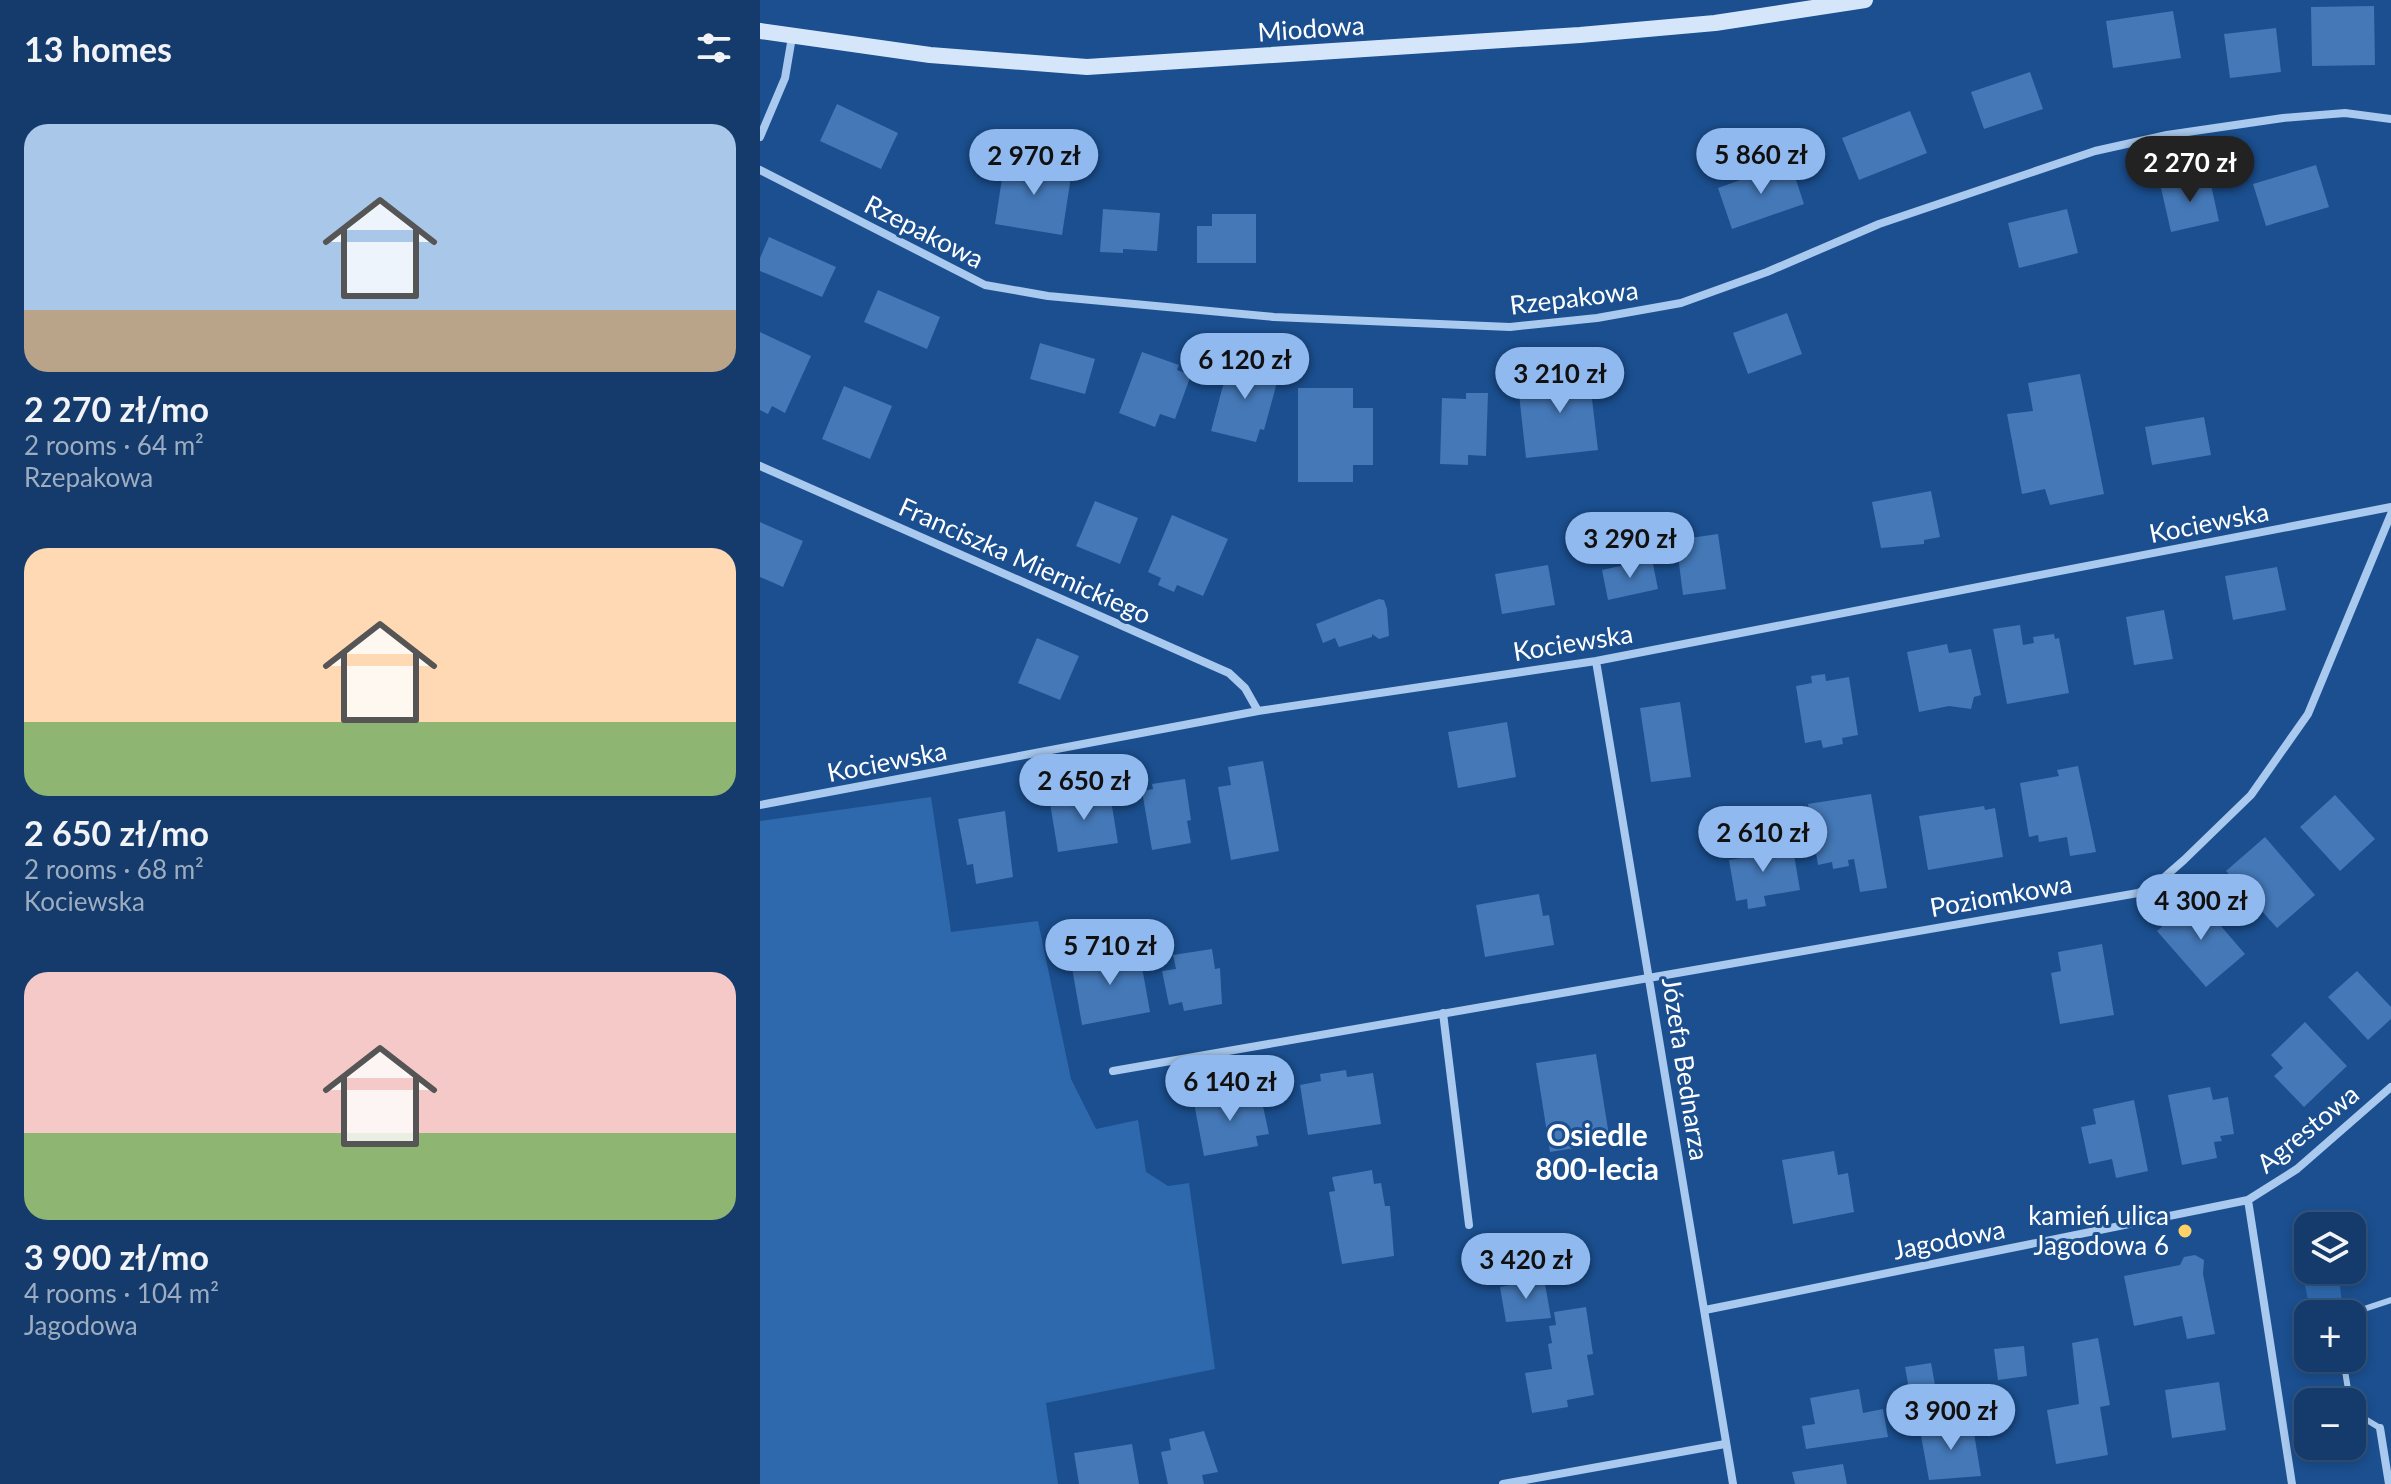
<!DOCTYPE html>
<html lang="en">
<head>
<meta charset="utf-8">
<style>
	body { margin:0; font-family:Lato,sans-serif; background:#214673; color:#f1f3f6; height:100vh; display:flex; flex-direction:column; font-size:30px; white-space:nowrap }
	* { box-sizing:border-box; margin:0 }
	p { font-size:26px; color:#9dadc1 }
	.icon { flex:none; width:44px; height:44px; fill:none; stroke:currentColor; stroke-width:2; stroke-linecap:round; stroke-linejoin:round }
	.map { position:relative; flex:1; overflow:hidden }
	.panel { display:flex; flex-direction:column; background:#143b6b; width:760px }
	.panel>* { flex:none }
	.controls { position:absolute; left:1534px; top:1212px; display:grid; gap:16px }
	.controls a { display:grid; place-items:center; width:72px; height:72px; border-radius:16px; background:#143b6b; box-shadow:0 4px 12px #0003,0 0 0 2px #33557e; font-size:40px }
	.price { position:absolute; translate:-50% -68px; padding:0 18px; border-radius:28px; background:#90b9f0; color:#111; font-size:26px; line-height:52px; filter:drop-shadow(0 2px 4px #0008) }
	.price::after { content:''; position:absolute; left:50%; top:48px; width:24px; height:18px; margin-left:-12px; background:inherit; clip-path:polygon(0 0,100% 0,50% 100%) }
	.price.selected { background:#222; color:#fff }
	ul { padding:0; list-style:none }
	li { display:grid; align-content:center; gap:16px; height:424px; padding:0 24px }
	li span { display:grid; place-items:center; height:248px; border-radius:24px; color:#555 }
	li>.icon { margin-inline-start:auto }
	span .icon { width:144px; height:144px; fill:#fffc; stroke-width:1 }
	li b { font-size:34px }
	h2 { display:flex; justify-content:space-between; align-items:center; height:96px; padding:0 24px; font-size:34px }
	main { display:flex; flex:1; min-height:0 }
	.map>svg:first-child { display:block }
	.green { fill:#2e69ad }
	.building { fill:#4478b7 }
	.lines { fill:none; stroke-linecap:round; stroke-linejoin:round }
	.lane { stroke:#a9c9ee; stroke-width:6 }
	.street { stroke:#a9c9ee; stroke-width:8 }
	.secondary { stroke:#d6e6fa; stroke-width:16 }
	.poi-dot { fill:#ffd166; stroke:#1b4f8f; stroke-width:3 }
	.labels { text-anchor:middle; stroke-width:6; stroke-linejoin:round; paint-order:stroke }
	.street-label { font-size:26px; fill:#fff; stroke:#1b4f8f }
	.poi-label { font-size:26px; fill:#fff; stroke:#1b4f8f; text-anchor:end }
	.quarter-label { font-size:30px; font-weight:bold; fill:#fff; stroke:#1b4f8f }
</style>
</head>
<body>
<main>
<section class="panel">
<h2>13 homes<svg class="icon" aria-label="filters" viewBox="0 0 24 24"><path d="M4 7h16M4 17h16"/><circle cx="9" cy="7" r="2"/><circle cx="15" cy="17" r="2"/></svg></h2>
<ul>
<li><span style="background:linear-gradient(#a9c7e8 75%,#b9a48a 0)"><svg class="icon" aria-label="home" viewBox="0 0 24 24"><path d="M3 11l9-7 9 7M6 9v11h12V9"/></svg></span><div><b>2 270 zł/mo</b><p>2 rooms · 64 m²</p><p>Rzepakowa</p></div></li>
<li><span style="background:linear-gradient(#ffd9b3 70%,#8fb573 0)"><svg class="icon" aria-label="home" viewBox="0 0 24 24"><path d="M3 11l9-7 9 7M6 9v11h12V9"/></svg></span><div><b>2 650 zł/mo</b><p>2 rooms · 68 m²</p><p>Kociewska</p></div></li>
<li><span style="background:linear-gradient(#f6c9c9 65%,#8fb573 0)"><svg class="icon" aria-label="home" viewBox="0 0 24 24"><path d="M3 11l9-7 9 7M6 9v11h12V9"/></svg></span><div><b>3 900 zł/mo</b><p>4 rooms · 104 m²</p><p>Jagodowa</p></div></li>
</ul>
</section>
<div class="map">
<svg width="1631" height="1484" viewBox="0 0 1631 1484">
	<rect width="100%" height="100%" fill="#1b4f8f"/>
	<path class="green" d="M171,797L191,932L278,921L311,1079L336,1129L378,1120L386,1172L408,1186L429,1183L455,1369L286,1403L298,1484H0V821Z
		M1548,1259V1270H1578L1582,1303L1549,1304L1540,1263Z"/>
	<path class="building" d="M1614,6L1615,65L1552,66L1551,7Z
		M1413,11L1421,58L1353,68L1346,21Z
		M1516,28L1521,72L1470,78L1464,34Z
		M1270,72L1283,109L1224,129L1211,92Z
		M77,104L138,133L121,169L60,141Z
		M1150,111L1167,153L1099,180L1082,138Z
		M245,159L312,170L302,235L235,224Z
		M1030,162L1044,204L972,229L958,188Z
		M1556,165L1569,207L1506,226L1493,184Z
		M1449,176L1459,221L1411,232L1401,188Z
		M343,209L400,213L397,251L363,249V253L340,252Z
		M1307,209L1318,253L1259,268L1248,223Z
		M452,214H496V263H437V226H452Z
		M9,237L76,267L62,297L0,271V258Z
		M118,290L180,317L167,349L104,322Z
		M1027,313L1042,354L988,374L973,333Z
		M0,332L51,356L25,413L12,406L8,414L0,410Z
		M280,343L335,359L325,394L270,379Z
		M382,352L419,365L417,370L431,375L415,419L400,414L395,427L359,413Z
		M470,359L519,375L504,430L500,429L496,442L451,431Z
		M828,365L838,450L766,458L759,394L790,391L788,369Z
		M1320,374L1344,494L1290,505L1285,489L1262,494L1247,414L1273,411L1268,383Z
		M84,386L132,406L110,459L62,439Z
		M538,388H593V408H613V465H593V482H538Z
		M706,393H728L726,456L708,455V465L680,464L682,398L706,399Z
		M1444,417L1451,455L1392,465L1385,427Z
		M1171,491L1180,537L1164,540V544L1121,548L1112,502Z
		M335,501L378,518L360,564L316,546Z
		M412,515L468,539L443,596L417,585L414,592L398,585L401,578L388,572Z
		M0,522L43,541L23,587L0,577Z
		M958,534L966,589L923,595L916,540Z
		M892,559L898,589L848,600L842,570Z
		M788,565L795,605L742,614L735,574Z
		M1517,567L1526,610L1473,620L1465,576Z
		M619,599L624,600L627,609L629,636L619,639L612,634V637L579,647L575,638L563,643L556,624Z
		M1404,610L1413,659L1374,665L1366,617Z
		M1260,625L1263,645L1274,643L1273,637L1294,634L1295,639L1299,638L1309,693L1247,704L1233,629Z
		M277,638L319,656L300,700L258,683Z
		M1187,644L1189,653L1211,649L1221,695L1214,697L1211,709L1189,706L1159,712L1147,652Z
		M1065,674L1066,681L1089,677L1098,735L1082,738L1083,744L1063,748L1061,740L1045,743L1036,686L1052,683L1051,676Z
		M920,702L931,777L891,782L880,708Z
		M747,722L756,777L698,788L688,732Z
		M503,761L519,851L471,860L458,787L471,785L468,767Z
		M1318,766L1336,852L1310,856L1307,837L1279,842L1278,835L1269,837L1260,783L1299,776L1297,770Z
		M425,779L431,820L427,821L431,843L392,850L382,791L393,789L392,784Z
		M341,790L342,795L350,794L358,843L298,852L290,803Z
		M1111,794L1127,888L1100,892L1094,859L1088,860L1089,866L1073,869L1072,862L1058,865L1048,804Z
		M1575,795L1615,839L1580,871L1540,827Z
		M1224,806L1225,810L1235,808L1243,857L1168,870L1159,816Z
		M245,811L253,877L216,884L213,864L207,865L198,819Z
		M1505,837L1555,895L1517,928L1466,871Z
		M1012,843L1013,853L1033,849L1040,890L1004,896L1006,906L988,909L987,899L976,901L969,860L981,858L979,849Z
		M779,894L783,916L789,915L794,945L725,957L716,905Z
		M1436,897L1485,954L1446,987L1397,931Z
		M1342,944L1354,1015L1300,1024L1291,973L1301,971L1298,952Z
		M452,949L455,969L460,968L462,1004L424,1011L422,1002L409,1005L402,971L416,969L413,955Z
		M379,950L390,1012L322,1025L311,962Z
		M1597,971L1631,1007V1019L1608,1040L1568,997Z
		M1545,1022L1587,1066L1544,1107L1514,1076L1523,1068L1511,1055Z
		M836,1054L850,1142L790,1152L776,1063Z
		M586,1070L587,1077L613,1073L621,1124L548,1135L540,1085L561,1081L560,1074Z
		M1450,1087L1453,1100L1468,1097L1474,1134L1460,1136L1462,1141L1454,1142L1457,1158L1422,1165L1408,1095Z
		M488,1092L489,1100L501,1097L509,1134L496,1136L498,1146L444,1156L434,1103Z
		M1374,1100L1388,1171L1356,1178L1352,1159L1329,1164L1321,1127L1336,1124L1333,1109Z
		M1074,1151L1078,1175L1088,1173L1094,1212L1033,1224L1022,1160Z
		M612,1170L614,1184L621,1183L625,1206H630L634,1256L582,1264L569,1192L575,1191L572,1177Z
		M1435,1255L1444,1260L1443,1274L1455,1334L1427,1339L1422,1316L1374,1326L1364,1276L1420,1265L1424,1257Z
		M784,1278L791,1318L746,1322L740,1287Z
		M826,1307L833,1354L827,1355L834,1395L807,1400L808,1407L772,1413L765,1373L792,1369L788,1344L792,1343L789,1326L796,1325L794,1312Z
		M1338,1338L1350,1405L1340,1407L1348,1455L1296,1464L1287,1410L1319,1404L1312,1343Z
		M1264,1346L1267,1376L1238,1380L1234,1349Z
		M1171,1363L1180,1412L1154,1417L1145,1367Z
		M1459,1382L1466,1430L1412,1438L1405,1390Z
		M1099,1389L1103,1413L1123,1409L1128,1437L1046,1449L1042,1426L1055,1424L1050,1398Z
		M1212,1421L1221,1476L1169,1480L1160,1430Z
		M444,1431L458,1472L442,1475L444,1484H408L401,1452L411,1450L409,1439Z
		M372,1444L379,1484H319L314,1453Z
		M1083,1464L1087,1484H1035L1032,1472Z"/>
	<g class="lines">
		<path class="lane" d="M1592,1317L1595,1312L1631,1300
			M1583,1358L1590,1402
			M1592,1411L1620,1428"/>
		<path class="street" d="M0,137L25,78L32,37
			M0,170L225,285L288,296L514,317L750,327L837,318L921,303L1007,272L1119,224L1335,151L1407,135L1523,118L1585,113L1631,119
			M0,466L469,673L485,688L498,711
			M836,661L973,1484
			M0,805L498,711L836,661L1631,507
			M683,1013L709,1225
			M353,1071L1378,893L1400,881L1424,860L1491,795L1548,714L1631,514
			M1488,1200L1532,1484
			M945,1310L1488,1200L1537,1169L1631,1087
			M1620,1428L1629,1484
			M743,1484L965,1444"/>
		<path class="secondary" d="M0,31L170,55L327,67L820,35L955,23L1105,0"/>
	</g>
	<circle class="poi-dot" cx="1425" cy="1231" r="8"/>
	<g class="labels">
		<g class="street-label">
			<text transform="translate(551 29) rotate(-4)" y="9">Miodowa</text>
			<text transform="translate(164 232) rotate(27)" y="9">Rzepakowa</text>
			<text transform="translate(814 298) rotate(-7)" y="9">Rzepakowa</text>
			<text transform="translate(1449 523) rotate(-11)" y="9">Kociewska</text>
			<text transform="translate(265 561) rotate(24)" y="9">Franciszka Miernickiego</text>
			<text transform="translate(813 643) rotate(-9)" y="9">Kociewska</text>
			<text transform="translate(127 762) rotate(-11)" y="9">Kociewska</text>
			<text transform="translate(1241 896) rotate(-10)" y="9">Poziomkowa</text>
			<text transform="translate(925 1069) rotate(81)" y="9">Józefa Bednarza</text>
			<text transform="translate(1548 1129) rotate(-39)" y="9">Agrestowa</text>
			<text transform="translate(1189 1240) rotate(-11)" y="9">Jagodowa</text>
		</g>
		<g class="poi-label">
			<text x="1409" y="1225">kamień ulica<tspan x="1409" dy="30">Jagodowa 6</tspan></text>
		</g>
		<g class="quarter-label">
			<text x="837" y="1146">Osiedle<tspan x="837" dy="34">800-lecia</tspan></text>
		</g>
	</g>
</svg>
<div class="controls">
<a><svg class="icon" aria-label="layers" viewBox="0 0 24 24"><path d="M12 4l9 5-9 5-9-5zM3 14l9 5 9-5"/></svg></a>
<a>+</a>
<a>−</a>
</div>
<b class="price" style="left:1001px;top:196px">5 860 zł</b>
<b class="price" style="left:274px;top:197px">2 970 zł</b>
<b class="price selected" style="left:1430px;top:204px">2 270 zł</b>
<b class="price" style="left:485px;top:401px">6 120 zł</b>
<b class="price" style="left:800px;top:415px">3 210 zł</b>
<b class="price" style="left:870px;top:580px">3 290 zł</b>
<b class="price" style="left:324px;top:822px">2 650 zł</b>
<b class="price" style="left:1003px;top:874px">2 610 zł</b>
<b class="price" style="left:1441px;top:942px">4 300 zł</b>
<b class="price" style="left:350px;top:987px">5 710 zł</b>
<b class="price" style="left:470px;top:1123px">6 140 zł</b>
<b class="price" style="left:766px;top:1301px">3 420 zł</b>
<b class="price" style="left:1191px;top:1452px">3 900 zł</b>
</div>
</main>
</body>
</html>
